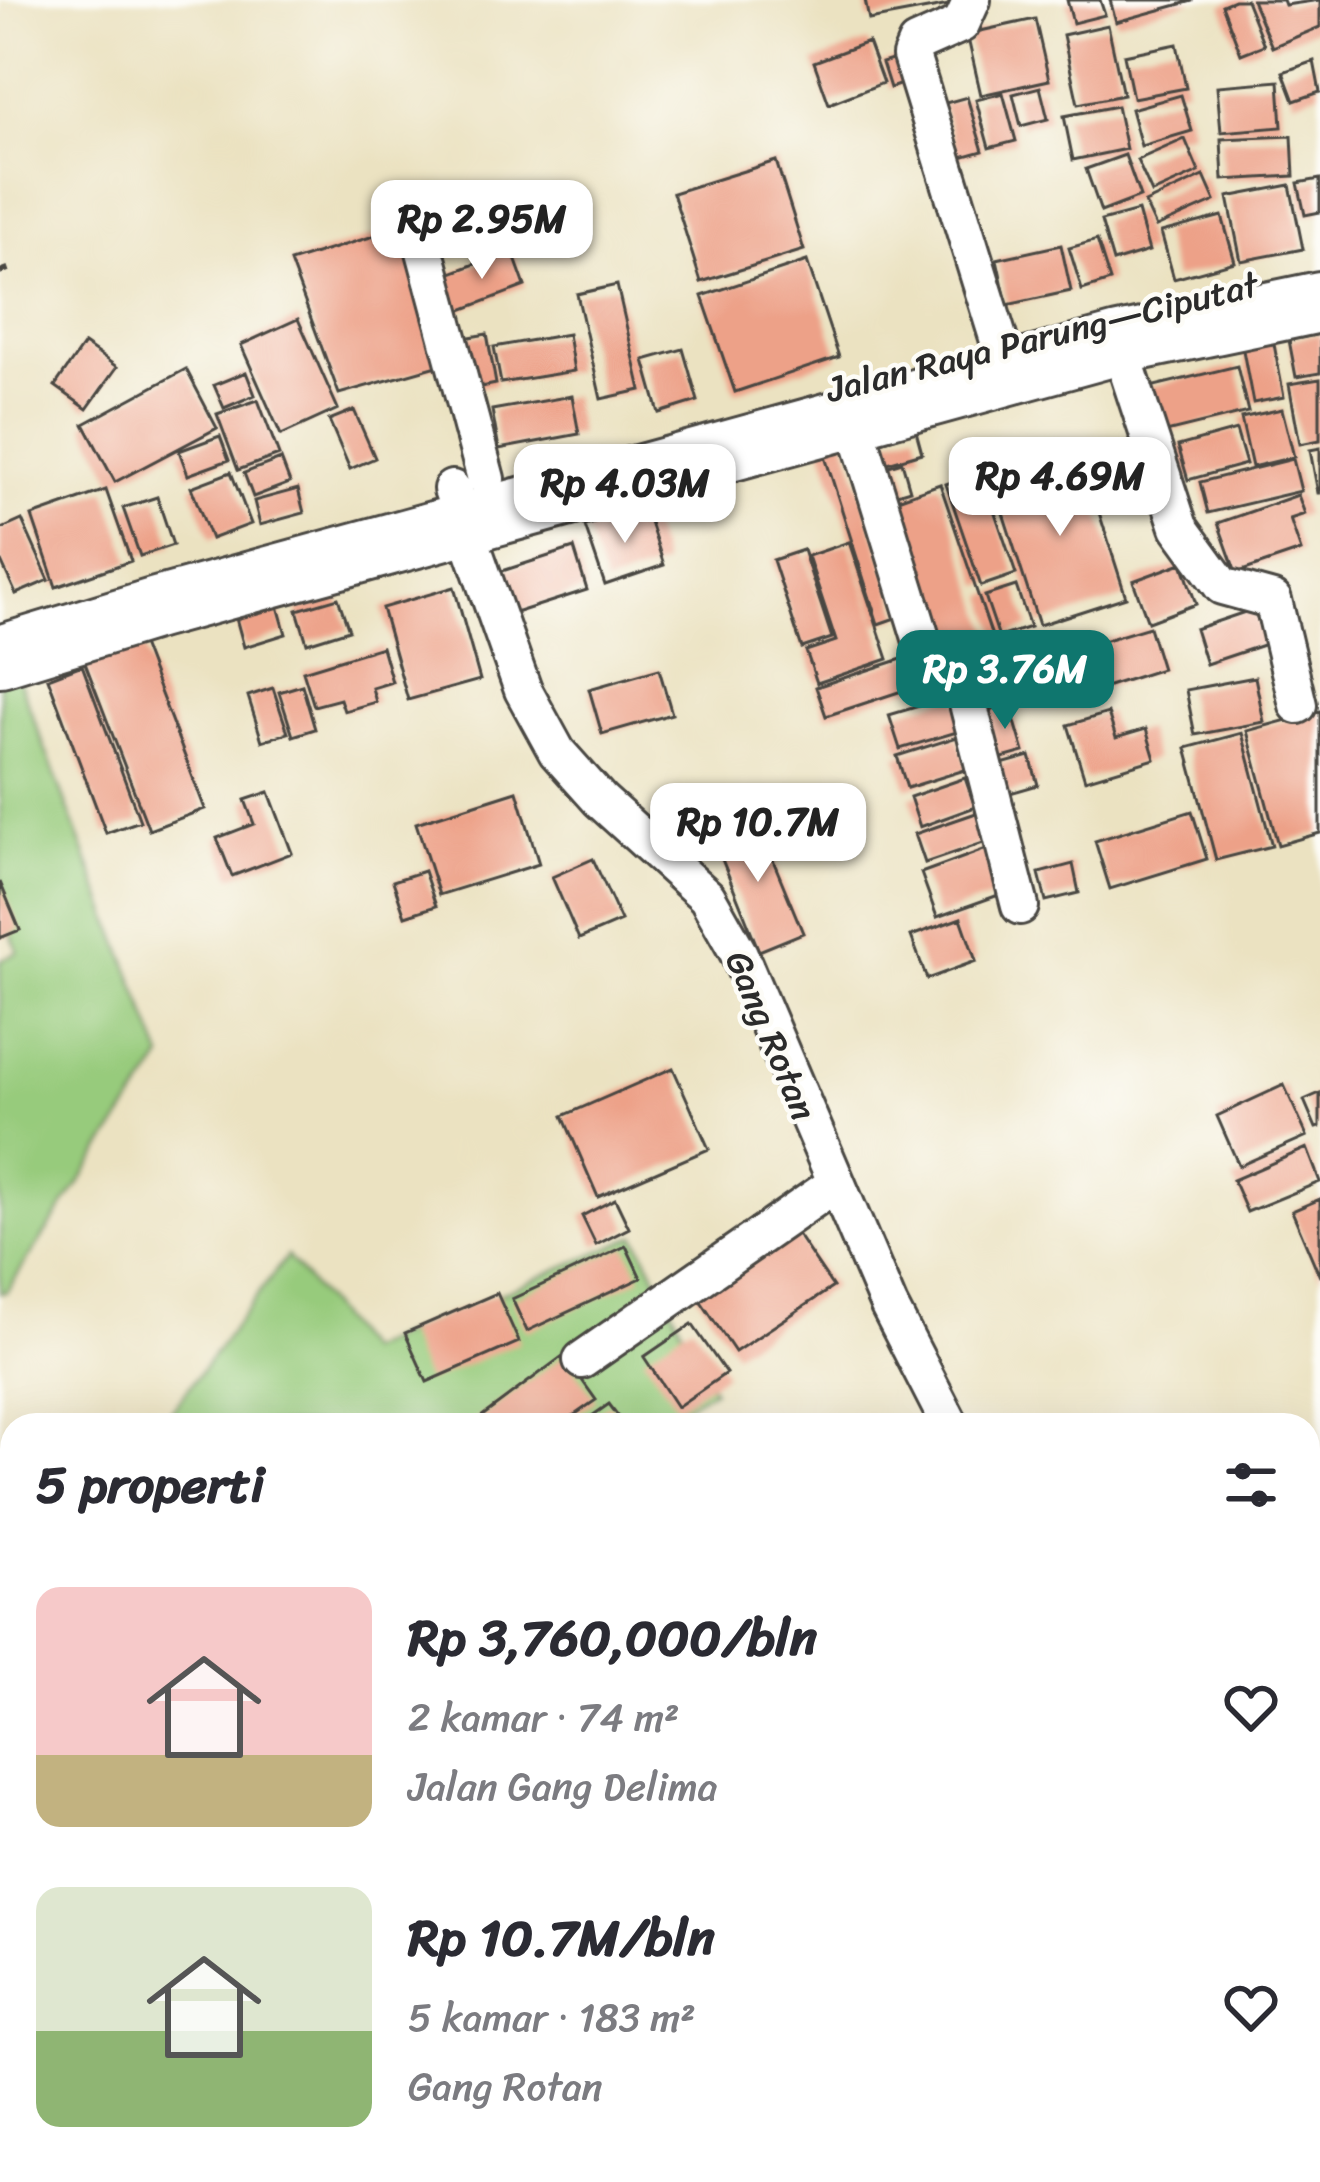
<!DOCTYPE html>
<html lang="id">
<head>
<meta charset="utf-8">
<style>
	body { margin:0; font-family:Sriracha,sans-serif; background:#f7f7f7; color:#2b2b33; height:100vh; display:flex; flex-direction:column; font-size:45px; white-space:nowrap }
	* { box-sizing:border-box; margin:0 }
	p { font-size:39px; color:#7c7c81 }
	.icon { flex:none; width:66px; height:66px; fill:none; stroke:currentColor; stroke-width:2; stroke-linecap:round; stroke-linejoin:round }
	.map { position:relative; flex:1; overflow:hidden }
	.panel { position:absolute; left:0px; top:1413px; width:1320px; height:771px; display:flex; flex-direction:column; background:#fff; border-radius:36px 36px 0 0; box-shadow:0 12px 48px #0002 }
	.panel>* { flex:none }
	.price { position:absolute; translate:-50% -102px; padding:0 27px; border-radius:24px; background:#fff; color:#222; font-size:39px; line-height:78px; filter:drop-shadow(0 3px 6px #0008) }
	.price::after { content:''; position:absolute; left:50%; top:72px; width:36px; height:27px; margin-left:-18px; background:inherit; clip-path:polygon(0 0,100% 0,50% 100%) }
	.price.selected { background:#0f766e; color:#fff }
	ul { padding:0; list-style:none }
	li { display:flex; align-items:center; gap:36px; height:300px; padding:0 36px }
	li span { display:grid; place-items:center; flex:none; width:336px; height:240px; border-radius:24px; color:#555 }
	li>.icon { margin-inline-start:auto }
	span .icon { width:144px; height:144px; fill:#fffc; stroke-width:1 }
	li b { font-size:51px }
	h2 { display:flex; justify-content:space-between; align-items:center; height:144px; padding:0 36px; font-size:51px }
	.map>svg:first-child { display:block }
	.green { fill:#97cb7c; stroke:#617b54; stroke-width:3 }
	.water { fill:#6db9e6; stroke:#4c7288; stroke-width:3 }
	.building { fill:#eda188 }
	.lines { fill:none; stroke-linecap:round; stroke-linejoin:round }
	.minor-casing { stroke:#484642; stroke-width:42 }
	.trunk-casing { stroke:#484642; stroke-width:66 }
	.path { stroke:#484642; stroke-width:6; stroke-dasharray:9 9; stroke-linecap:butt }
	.minor { stroke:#fff; stroke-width:36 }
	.trunk { stroke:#fff; stroke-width:60 }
	.labels { text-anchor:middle; stroke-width:9; stroke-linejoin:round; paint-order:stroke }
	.street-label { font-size:36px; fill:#2b2b2b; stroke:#fdfcf7 }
</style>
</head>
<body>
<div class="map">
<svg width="1320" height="2182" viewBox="0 0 1320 2182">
	<rect width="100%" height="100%" fill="#fdfcf7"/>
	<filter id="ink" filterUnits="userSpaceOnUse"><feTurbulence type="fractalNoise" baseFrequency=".00833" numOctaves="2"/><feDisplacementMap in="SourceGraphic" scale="24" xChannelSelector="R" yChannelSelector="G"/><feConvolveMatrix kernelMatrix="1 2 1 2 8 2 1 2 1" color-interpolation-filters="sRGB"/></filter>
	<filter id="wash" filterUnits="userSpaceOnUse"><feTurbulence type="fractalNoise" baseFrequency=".004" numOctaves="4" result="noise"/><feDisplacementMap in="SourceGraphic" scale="48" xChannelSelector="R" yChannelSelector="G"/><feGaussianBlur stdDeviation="2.7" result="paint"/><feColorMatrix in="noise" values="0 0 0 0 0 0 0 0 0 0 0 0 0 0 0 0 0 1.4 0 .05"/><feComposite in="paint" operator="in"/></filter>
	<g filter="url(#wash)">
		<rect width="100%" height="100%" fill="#ebe2c1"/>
		<path class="green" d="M14,667L163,1058L6,1292L0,1293V961L18,952L0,906V672Z
			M636,1236L713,1390L651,1425H161L287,1256L365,1351Z
			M0,1460L12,1479V2172H426L421,2182H0Z"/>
		<path class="water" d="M426,2172H611L608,2182H421Z"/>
		<g id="blocks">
			<path class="building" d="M865,0H953L954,4L869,20Z
				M1067,0H1100L1105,15L1073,23Z
				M1110,0H1192V1L1116,22Z
				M1234,0H1246L1264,45L1241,54L1222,5Z
				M1252,0H1283L1285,5L1320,0V27L1272,47Z
				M1035,19L1049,80L981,95L967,34Z
				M1108,25L1123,95L1078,104L1063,35Z
				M868,42L883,83L829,104L814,62Z
				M1177,44L1186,88L1133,98L1124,55Z
				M908,55L916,79L890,88L882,63Z
				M1314,61L1320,92L1294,101L1283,72Z
				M1279,81L1282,127L1221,132L1217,86Z
				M1040,87L1048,119L1021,126L1013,94Z
				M1003,93L1016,141L989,148L976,100Z
				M1181,95L1192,131L1141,146L1131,109Z
				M967,97L983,151L958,158L942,104Z
				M1117,106L1126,149L1073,160L1064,116Z
				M1292,136L1294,176L1223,180L1221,139Z
				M1185,139L1199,172L1152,193L1137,160Z
				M1125,155L1140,197L1101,212L1086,169Z
				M776,161L804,250L701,282L673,193Z
				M1204,176L1215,201L1156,227L1145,203Z
				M1320,179V212L1305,215L1298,183Z
				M1290,185L1303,249L1241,261L1228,197Z
				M1138,211L1149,251L1113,262L1101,221Z
				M1222,216L1235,262L1174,279L1161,232Z
				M403,227L441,365L339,394L290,262Z
				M1097,240L1110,281L1082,290L1069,248Z
				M1061,245L1071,291L1007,305L997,259Z
				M512,250L525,286L451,314L438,278Z
				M807,261L839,357L735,392L702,296Z
				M617,285L641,390L601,399L577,294Z
				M298,319L338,409L281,435L241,345Z
				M487,334L496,384L467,390L458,339Z
				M568,334L574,371L501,383L494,347Z
				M1320,334V373L1296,377L1289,340Z
				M1273,339L1284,397L1253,403L1242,345Z
				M84,344L117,367L87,409L55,386Z
				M683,349L698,401L659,413L644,360Z
				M1237,366L1248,412L1158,434L1146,388Z
				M186,369L217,428L115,482L84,424Z
				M246,372L255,395L224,408L214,385Z
				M1320,379V440L1300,444L1289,384Z
				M572,396L579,434L499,449L492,410Z
				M258,400L279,455L238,470L217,414Z
				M1282,409L1294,457L1252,467L1241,418Z
				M354,410L375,458L350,469L329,420Z
				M1236,430L1246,464L1188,480L1178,446Z
				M916,431L922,453L881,465L875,444Z
				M220,436L229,460L188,475L179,451Z
				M844,436L901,616L878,624L821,444Z
				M1320,448V493H1318L1310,450Z
				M1080,453L1126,597L1039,625L993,482Z
				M281,459L290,483L253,497L244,473Z
				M1293,459L1301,491L1208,513L1200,482Z
				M902,462L910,490L887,497L879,469Z
				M231,472L251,524L211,539L191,487Z
				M981,472L1016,574L981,586L946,484Z
				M940,484L993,639L943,657L889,502Z
				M298,489L304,513L260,525L254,501Z
				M106,490L131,561L56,587L32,516Z
				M1298,495L1305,514L1290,519L1301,551L1236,573L1218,523Z
				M157,497L173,545L140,556L123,508Z
				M645,507L664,565L605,585L585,526Z
				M22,520L49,580L16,594L0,559V530Z
				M849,542L888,659L817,683L806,651L836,641L808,556Z
				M574,548L587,590L512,614L499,572Z
				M803,550L832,638L802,648L773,560Z
				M1182,563L1196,604L1148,622L1133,581Z
				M1016,586L1030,627L999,637L985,596Z
				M454,587L480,680L408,700L382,608Z
				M338,598L349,630L307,643L297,610Z
				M276,599L286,634L244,647L234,611Z
				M1254,609L1266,644L1206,664L1195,629Z
				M1149,627L1162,669L1099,689L1086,646Z
				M138,634L205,809L149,830L82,655Z
				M382,647L392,682L372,688L376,702L344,711L340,699L314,706L303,671Z
				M911,656L920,685L826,716L816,687Z
				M82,665L140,821L106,833L48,678Z
				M659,669L672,714L602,734L589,689Z
				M1007,669L1015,695L981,706L973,679Z
				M1255,677L1264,722L1195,735L1186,690Z
				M302,685L315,729L293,736L279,692Z
				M273,688L288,733L262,741L248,696Z
				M956,695L967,729L900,749L889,715Z
				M1010,705L1024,752L999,759L986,712Z
				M1320,711V833L1278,845L1247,731Z
				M1108,713L1116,738L1146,729L1155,759L1085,780L1068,725Z
				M1242,733L1272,846L1216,860L1186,748Z
				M957,737L968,769L907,788L897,756Z
				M1030,756L1038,785L1007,794L998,765Z
				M965,778L975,807L920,827L910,797Z
				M517,791L539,864L439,895L416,823Z
				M269,792L292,853L232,876L217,838L254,824L245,800Z
				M982,811L992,840L925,863L915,834Z
				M1192,811L1207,859L1110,889L1095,841Z
				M756,819L803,933L759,951L713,837Z
				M992,847L1007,892L937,917L921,873Z
				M593,859L621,921L579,939L552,877Z
				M1073,864L1079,893L1046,901L1039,873Z
				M424,871L436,906L405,916L393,881Z
				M0,882L20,930L0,938Z
				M961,918L976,961L927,979L911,936Z
				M673,1068L709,1149L598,1197L563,1116Z
				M1284,1085L1307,1136L1239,1166L1217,1116Z
				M1320,1093V1127L1316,1128L1304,1100Z
				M1307,1148L1320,1182L1247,1212L1233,1180Z
				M615,1199L629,1228L596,1245L582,1216Z
				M1320,1199V1277L1292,1211Z
				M791,1225L833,1287L735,1352L694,1291Z
				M626,1246L641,1278L527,1331L512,1299Z
				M497,1293L519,1342L427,1382L405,1333Z
				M692,1324L726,1373L677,1407L644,1357Z
				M564,1355L596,1400L560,1425H470Z
				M609,1404L625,1425H579Z
				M1320,1552V1668L1308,1669V1553Z
				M785,2172H831V2173L787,2182Z
				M1030,2172L1031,2182H967L966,2174Z
				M1149,2172H1203V2174L1151,2182Z
				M1240,2172H1266L1268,2182H1244Z
				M1053,2175L1099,2178V2182H1052Z"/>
		</g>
	</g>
	<g filter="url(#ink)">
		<use href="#blocks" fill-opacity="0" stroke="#484642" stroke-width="3"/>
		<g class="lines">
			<defs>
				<path id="minor" d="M972,0L961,24L916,44L911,56L1000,344
					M414,210L486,479
					M1119,344L1179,527L1222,586L1273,600L1298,705
					M853,417L933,677L963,684L1020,906
					M452,489L523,690L557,752L600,800L707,897L739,954L889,1306L950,1425
					M582,1360L835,1184
					M1308,1925L1320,1928
					M1308,2104L1318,2182
					M678,2182L680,2172"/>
				<path id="trunk" d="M0,656L157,608L1119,344L1320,302"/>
			</defs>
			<use href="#minor" class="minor-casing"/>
			<use href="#trunk" class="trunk-casing"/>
			<path class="path" d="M0,272L11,268"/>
			<use href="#minor" class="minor"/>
			<use href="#trunk" class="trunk"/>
		</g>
	</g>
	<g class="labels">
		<g class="street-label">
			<text transform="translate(1042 336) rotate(-14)" y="13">Jalan Raya Parung—Ciputat</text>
			<text transform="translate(772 1035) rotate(67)" y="13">Gang Rotan</text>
		</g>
	</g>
</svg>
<b class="price" style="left:482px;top:282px">Rp 2.95M</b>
<b class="price" style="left:1060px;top:539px">Rp 4.69M</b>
<b class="price" style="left:625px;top:546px">Rp 4.03M</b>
<b class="price selected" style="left:1005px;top:732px">Rp 3.76M</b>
<b class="price" style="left:758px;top:885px">Rp 10.7M</b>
<section class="panel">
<h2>5 properti<svg class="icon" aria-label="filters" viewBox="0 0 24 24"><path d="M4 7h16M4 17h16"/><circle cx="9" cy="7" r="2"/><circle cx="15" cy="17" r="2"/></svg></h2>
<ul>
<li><span style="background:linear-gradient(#f6c9c9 70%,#c2b280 0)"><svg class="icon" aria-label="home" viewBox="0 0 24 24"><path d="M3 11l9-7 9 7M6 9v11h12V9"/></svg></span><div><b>Rp 3,760,000/bln</b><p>2 kamar · 74 m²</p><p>Jalan Gang Delima</p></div><svg class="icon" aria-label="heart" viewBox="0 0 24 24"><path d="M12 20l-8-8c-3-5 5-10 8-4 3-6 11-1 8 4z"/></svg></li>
<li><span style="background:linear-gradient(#dfe7d0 60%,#8fb573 0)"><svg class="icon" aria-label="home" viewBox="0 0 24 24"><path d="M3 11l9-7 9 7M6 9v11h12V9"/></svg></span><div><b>Rp 10.7M/bln</b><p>5 kamar · 183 m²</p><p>Gang Rotan</p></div><svg class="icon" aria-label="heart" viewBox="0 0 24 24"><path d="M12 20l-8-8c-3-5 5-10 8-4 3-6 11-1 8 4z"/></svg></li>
</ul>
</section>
</div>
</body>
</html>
